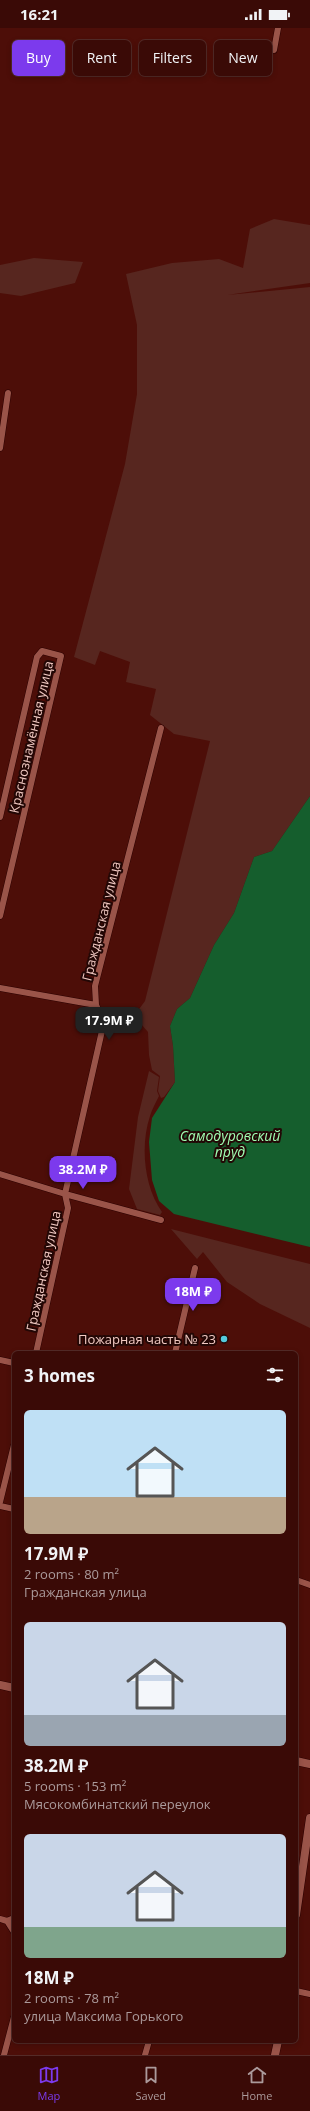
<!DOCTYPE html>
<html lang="en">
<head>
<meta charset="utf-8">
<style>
	body { margin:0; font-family:"Open Sans",sans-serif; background:#451814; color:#f1f3f6; height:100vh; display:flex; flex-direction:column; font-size:15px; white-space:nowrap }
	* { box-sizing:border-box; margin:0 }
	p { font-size:13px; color:#ab9a9b }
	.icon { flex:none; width:22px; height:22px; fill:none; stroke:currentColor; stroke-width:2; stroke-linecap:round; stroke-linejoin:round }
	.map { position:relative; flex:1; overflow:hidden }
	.details { position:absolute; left:12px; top:1323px; width:286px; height:692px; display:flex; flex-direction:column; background:#3a0a06; border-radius:6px; box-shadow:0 2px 6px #0003,0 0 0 1px #542b28 }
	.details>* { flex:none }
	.hud { position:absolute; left:12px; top:12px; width:286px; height:36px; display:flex; gap:8px }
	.price { position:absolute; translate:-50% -34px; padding:0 9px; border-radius:8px; background:#7c3aed; color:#fff; font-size:13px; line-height:26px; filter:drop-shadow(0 1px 2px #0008) }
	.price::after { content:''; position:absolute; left:50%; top:24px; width:12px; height:9px; margin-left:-6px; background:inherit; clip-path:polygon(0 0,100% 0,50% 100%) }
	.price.on { background:#222; color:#fff }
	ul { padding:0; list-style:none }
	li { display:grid; align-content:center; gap:8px; height:212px; padding:0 12px }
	li span { display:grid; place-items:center; height:124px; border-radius:6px; color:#555 }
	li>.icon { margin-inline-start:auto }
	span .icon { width:72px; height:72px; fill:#fffc; stroke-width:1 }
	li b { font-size:17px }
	h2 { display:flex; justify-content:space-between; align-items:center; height:48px; padding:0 12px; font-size:17px }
	.chip { padding:0 14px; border-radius:6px; background:#3a0a06; box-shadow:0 2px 6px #0003,0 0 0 1px #542b28; font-size:14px; line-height:36px }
	.chip.on { background:#7c3aed; color:#fff }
	.status { display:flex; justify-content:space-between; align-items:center; height:28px; padding:0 20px; background:#3a0a06; direction:ltr }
	.status svg { height:11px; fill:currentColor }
	.tabs { display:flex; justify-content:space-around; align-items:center; height:56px; border-top:1px solid #542b28; background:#3a0a06; font-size:11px; color:#ab9a9b }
	.tabs a { display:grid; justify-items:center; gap:2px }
	.tabs .on { color:#7c3aed }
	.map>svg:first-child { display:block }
	.green { fill:#57261f }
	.water { fill:#155e2d }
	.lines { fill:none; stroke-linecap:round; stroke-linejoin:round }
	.street-casing { stroke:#2b0000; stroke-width:7 }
	.secondary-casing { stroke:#2b0000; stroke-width:9 }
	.street { stroke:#9a5449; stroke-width:6 }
	.secondary { stroke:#9a5449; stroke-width:8 }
	.poi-dot { fill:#54cadd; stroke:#220705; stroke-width:1.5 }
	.labels { text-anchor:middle; stroke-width:4; stroke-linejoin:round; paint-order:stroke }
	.street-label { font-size:13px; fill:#f1c9c2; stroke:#220705 }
	.poi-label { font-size:13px; fill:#f1c9c2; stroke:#220705; text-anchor:end }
	.water-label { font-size:14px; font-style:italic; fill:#9ffdb2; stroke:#220705 }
</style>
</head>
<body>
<div class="status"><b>16:21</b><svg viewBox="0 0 49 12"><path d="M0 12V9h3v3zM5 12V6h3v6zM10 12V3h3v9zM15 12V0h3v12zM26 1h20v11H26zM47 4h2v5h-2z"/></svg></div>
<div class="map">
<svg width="310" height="2027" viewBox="0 0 310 2027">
	<rect width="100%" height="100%" fill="#4d0e08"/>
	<path class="green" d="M274,191L310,197V255L227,267L310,259V768L272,823L254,829L234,885L214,917L190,970L177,981L170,998L173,1018L175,1054L164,1069L161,1070L158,1063L160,1048L152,1042L149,1027L148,1004L134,988L145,973L210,713L174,706L150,687L156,661L126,654L130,634L100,623L95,637L74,629L125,436L137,366V297L126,246L172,235L219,231L243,240L250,201Z
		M34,230L83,234L75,255L21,268L0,265V237Z
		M149,1043L159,1049L157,1063L159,1068C156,1074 152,1081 150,1088C140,1118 144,1159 162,1184L160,1187L137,1181L129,1161L138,1089Z
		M171,1201L310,1236V1300L260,1276L227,1254L203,1224L197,1231Z"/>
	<path class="water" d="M310,768V1219L174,1186L159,1173L152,1152L149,1114L152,1090L175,1054L173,1018L170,998L177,981L190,970L214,917L234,885L254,829L272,823Z"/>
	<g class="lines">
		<defs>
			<path id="street" d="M274,22L278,0
				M0,420L8,365
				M0,789L37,629L42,623L61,628L0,888
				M0,960L96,977
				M0,1146L65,1166L161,1192
				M36,1325L68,1180L65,1166L104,994L96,977L95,958L161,700
				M175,1325L195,1240
				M0,1332L14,1335
				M0,1474L14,1417
				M0,1478L14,1481
				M296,1552L310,1557
				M0,1891L7,1893L14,1890
				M7,1893L14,1904
				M296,1963L310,1966
				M4,2027L14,1989
				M145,2027L149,2013"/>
			<path id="secondary" d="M0,1657L14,1660
				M296,1733L310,1736
				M296,1887L310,1790
				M275,2027L278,2013"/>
		</defs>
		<use href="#street" class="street-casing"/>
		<use href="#secondary" class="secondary-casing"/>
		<use href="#street" class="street"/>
		<use href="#secondary" class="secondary"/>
	</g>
	<circle class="poi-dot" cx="224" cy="1311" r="4"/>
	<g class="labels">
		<g class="street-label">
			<text transform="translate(31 709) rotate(-77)" y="5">Краснознамённая улица</text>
			<text transform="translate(101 893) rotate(-76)" y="5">Гражданская улица</text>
			<text transform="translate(43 1243) rotate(-78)" y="5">Гражданская улица</text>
		</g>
		<g class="poi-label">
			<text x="216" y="1316">Пожарная часть № 23</text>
		</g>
		<g class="water-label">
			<text x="230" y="1113">Самодуровский<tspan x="230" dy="16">пруд</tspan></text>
		</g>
	</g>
</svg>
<b class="price on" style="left:109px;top:1013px">17.9M ₽</b>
<b class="price" style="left:83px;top:1162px">38.2M ₽</b>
<b class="price" style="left:193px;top:1284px">18M ₽</b>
<div class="hud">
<a class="chip on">Buy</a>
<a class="chip">Rent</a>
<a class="chip">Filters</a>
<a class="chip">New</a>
</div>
<section class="details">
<h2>3 homes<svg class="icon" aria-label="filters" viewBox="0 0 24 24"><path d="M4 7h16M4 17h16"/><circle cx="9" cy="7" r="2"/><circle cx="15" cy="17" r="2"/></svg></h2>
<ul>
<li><span style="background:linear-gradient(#bfe0f5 70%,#b9a48a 0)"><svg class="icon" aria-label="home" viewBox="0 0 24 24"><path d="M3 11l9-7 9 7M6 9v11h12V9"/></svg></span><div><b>17.9M ₽</b><p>2 rooms · 80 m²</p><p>Гражданская улица</p></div></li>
<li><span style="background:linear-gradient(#c9d6e8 75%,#9aa5b1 0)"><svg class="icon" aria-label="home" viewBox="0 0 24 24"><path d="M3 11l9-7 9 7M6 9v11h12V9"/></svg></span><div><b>38.2M ₽</b><p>5 rooms · 153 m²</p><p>Мясокомбинатский переулок</p></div></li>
<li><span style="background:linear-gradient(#c9d6e8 75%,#7fa58c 0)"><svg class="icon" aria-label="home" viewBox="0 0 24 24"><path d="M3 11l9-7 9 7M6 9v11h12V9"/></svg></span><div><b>18M ₽</b><p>2 rooms · 78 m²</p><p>улица Максима Горького</p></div></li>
</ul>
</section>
</div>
<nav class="tabs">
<a class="on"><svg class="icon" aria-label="map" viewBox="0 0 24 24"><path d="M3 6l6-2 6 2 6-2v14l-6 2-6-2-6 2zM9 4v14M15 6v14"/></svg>Map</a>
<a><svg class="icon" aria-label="saved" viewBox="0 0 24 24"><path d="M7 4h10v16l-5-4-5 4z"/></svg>Saved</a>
<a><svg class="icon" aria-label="home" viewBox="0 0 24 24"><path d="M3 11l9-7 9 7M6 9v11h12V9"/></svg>Home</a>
</nav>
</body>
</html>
